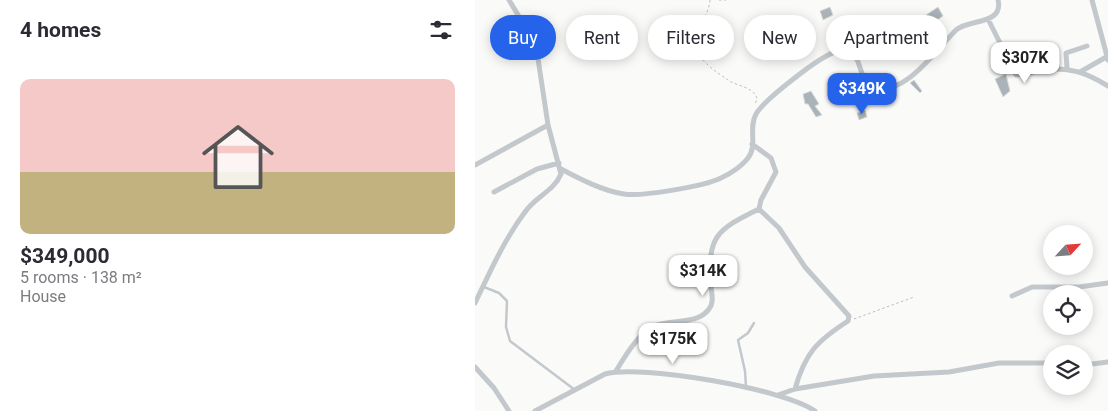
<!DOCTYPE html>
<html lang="en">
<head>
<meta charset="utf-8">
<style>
	body { margin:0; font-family:Roboto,sans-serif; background:#f7f7f7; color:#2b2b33; height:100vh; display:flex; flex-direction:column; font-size:19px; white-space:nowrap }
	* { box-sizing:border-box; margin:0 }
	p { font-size:16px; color:#7c7c81 }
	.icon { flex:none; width:28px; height:28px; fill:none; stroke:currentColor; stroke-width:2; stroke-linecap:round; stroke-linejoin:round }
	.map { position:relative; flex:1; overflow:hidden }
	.drawer { display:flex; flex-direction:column; background:#fff; width:475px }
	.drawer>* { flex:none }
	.guide { position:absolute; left:15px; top:15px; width:475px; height:45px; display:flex; gap:10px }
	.needle { width:32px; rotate:64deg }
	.buttons { position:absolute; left:568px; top:225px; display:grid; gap:10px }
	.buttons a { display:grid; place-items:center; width:50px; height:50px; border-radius:50%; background:#fff; box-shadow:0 2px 12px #0003; font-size:25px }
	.price { position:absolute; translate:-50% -42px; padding:0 11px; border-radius:10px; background:#fff; color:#222; font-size:16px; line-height:32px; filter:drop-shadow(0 1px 2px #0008) }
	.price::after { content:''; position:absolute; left:50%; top:30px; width:15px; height:11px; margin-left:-8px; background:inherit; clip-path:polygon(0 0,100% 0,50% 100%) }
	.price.active { background:#2563eb; color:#fff }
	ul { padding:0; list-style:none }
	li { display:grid; align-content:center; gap:10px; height:265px; padding:0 20px }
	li+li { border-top:1px solid #e1e1e2 }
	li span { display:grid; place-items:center; height:155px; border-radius:10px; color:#555 }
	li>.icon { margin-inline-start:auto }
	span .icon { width:90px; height:90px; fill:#fffc; stroke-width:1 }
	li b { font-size:21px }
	h2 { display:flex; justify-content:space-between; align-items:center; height:60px; padding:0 20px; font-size:21px }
	.pill { padding:0 18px; border-radius:22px; background:#fff; box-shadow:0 2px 12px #0003; font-size:18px; line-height:45px }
	.pill.active { background:#2563eb; color:#fff }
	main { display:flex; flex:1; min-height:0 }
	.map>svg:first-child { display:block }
	.building { fill:#aab3b9; stroke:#dcdcda }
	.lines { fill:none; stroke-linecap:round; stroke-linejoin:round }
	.path { stroke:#bbbfc2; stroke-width:1; stroke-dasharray:2.5 2.5; stroke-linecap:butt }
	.lane { stroke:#c3c8cc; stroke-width:2.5 }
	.street { stroke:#c3c8cc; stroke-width:5 }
</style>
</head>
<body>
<main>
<section class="drawer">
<h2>4 homes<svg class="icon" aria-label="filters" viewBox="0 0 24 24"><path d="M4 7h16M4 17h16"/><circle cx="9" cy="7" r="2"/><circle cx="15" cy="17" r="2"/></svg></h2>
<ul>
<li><span style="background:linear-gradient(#f6c9c9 60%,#c2b280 0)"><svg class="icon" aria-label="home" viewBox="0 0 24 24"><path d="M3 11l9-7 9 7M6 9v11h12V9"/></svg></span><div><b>$349,000</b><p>5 rooms · 138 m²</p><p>House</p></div></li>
</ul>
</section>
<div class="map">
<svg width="633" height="411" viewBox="0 0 633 411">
	<rect width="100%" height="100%" fill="#fafaf8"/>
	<path class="building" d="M355,7L358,15L348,20L345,11Z
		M463,7L468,16L455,25L451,15Z
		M531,74L535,91L528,97L520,79Z
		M439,80L447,91L445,93L435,83Z
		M336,91L344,104L340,106L347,115L341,117L333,104H330L328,94Z
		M390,110L392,117L384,120L382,113Z"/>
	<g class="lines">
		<path class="path" d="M235,0C234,16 220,27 220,44C220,58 241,72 253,80C263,87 277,86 282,98L280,105
			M244,0H251
			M379,319L439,297"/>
		<path class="lane" d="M9,287L24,293L32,301L31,327L35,341L100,390
			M271,387L270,371L263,340L273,333L279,323"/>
		<path class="street" d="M617,0L633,60
			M513,19L541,75C551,75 559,71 569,70C593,66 612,73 633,86
			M592,68L591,53L612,46
			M605,72L633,56
			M277,144L296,158L301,172L286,200L284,209L304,228L330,267L374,316L373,321C342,341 330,353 320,389
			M0,165L73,125
			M86,169C105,179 128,191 149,194C166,197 230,186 246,178C255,174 267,166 273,158C283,146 273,128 281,114C288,101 346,55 361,52C369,50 375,55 382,59L390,82L395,89C430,97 460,51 481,30C493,19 529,25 523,0
			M19,192L62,169L84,163
			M537,296L557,287H604L633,283
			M0,303C15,272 29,240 50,212C60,197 79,191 86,174L73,125L62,52L54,33L34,0
			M609,365L633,362
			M0,367L19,388L34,411
			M141,371C150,356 162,336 177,327C194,318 222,326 234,309C239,303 237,295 236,287C232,236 241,230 284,209
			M303,395L320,389L399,376L474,372L524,363H576
			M60,411L130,374C165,364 310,389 340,411"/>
	</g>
</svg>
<div class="buttons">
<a><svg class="needle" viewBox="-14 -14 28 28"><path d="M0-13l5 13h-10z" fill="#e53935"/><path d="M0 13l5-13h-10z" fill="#7c7c81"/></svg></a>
<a><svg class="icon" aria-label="locate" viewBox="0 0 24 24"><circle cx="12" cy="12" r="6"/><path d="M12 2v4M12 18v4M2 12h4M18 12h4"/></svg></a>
<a><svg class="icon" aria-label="layers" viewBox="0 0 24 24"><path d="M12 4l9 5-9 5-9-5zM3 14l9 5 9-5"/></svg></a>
</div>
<b class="price" style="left:550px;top:84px">$307K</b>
<b class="price active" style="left:387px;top:115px">$349K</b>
<b class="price" style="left:228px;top:297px">$314K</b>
<b class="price" style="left:198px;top:365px">$175K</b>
<div class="guide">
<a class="pill active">Buy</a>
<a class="pill">Rent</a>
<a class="pill">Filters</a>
<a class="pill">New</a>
<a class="pill">Apartment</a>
</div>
</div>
</main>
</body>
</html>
